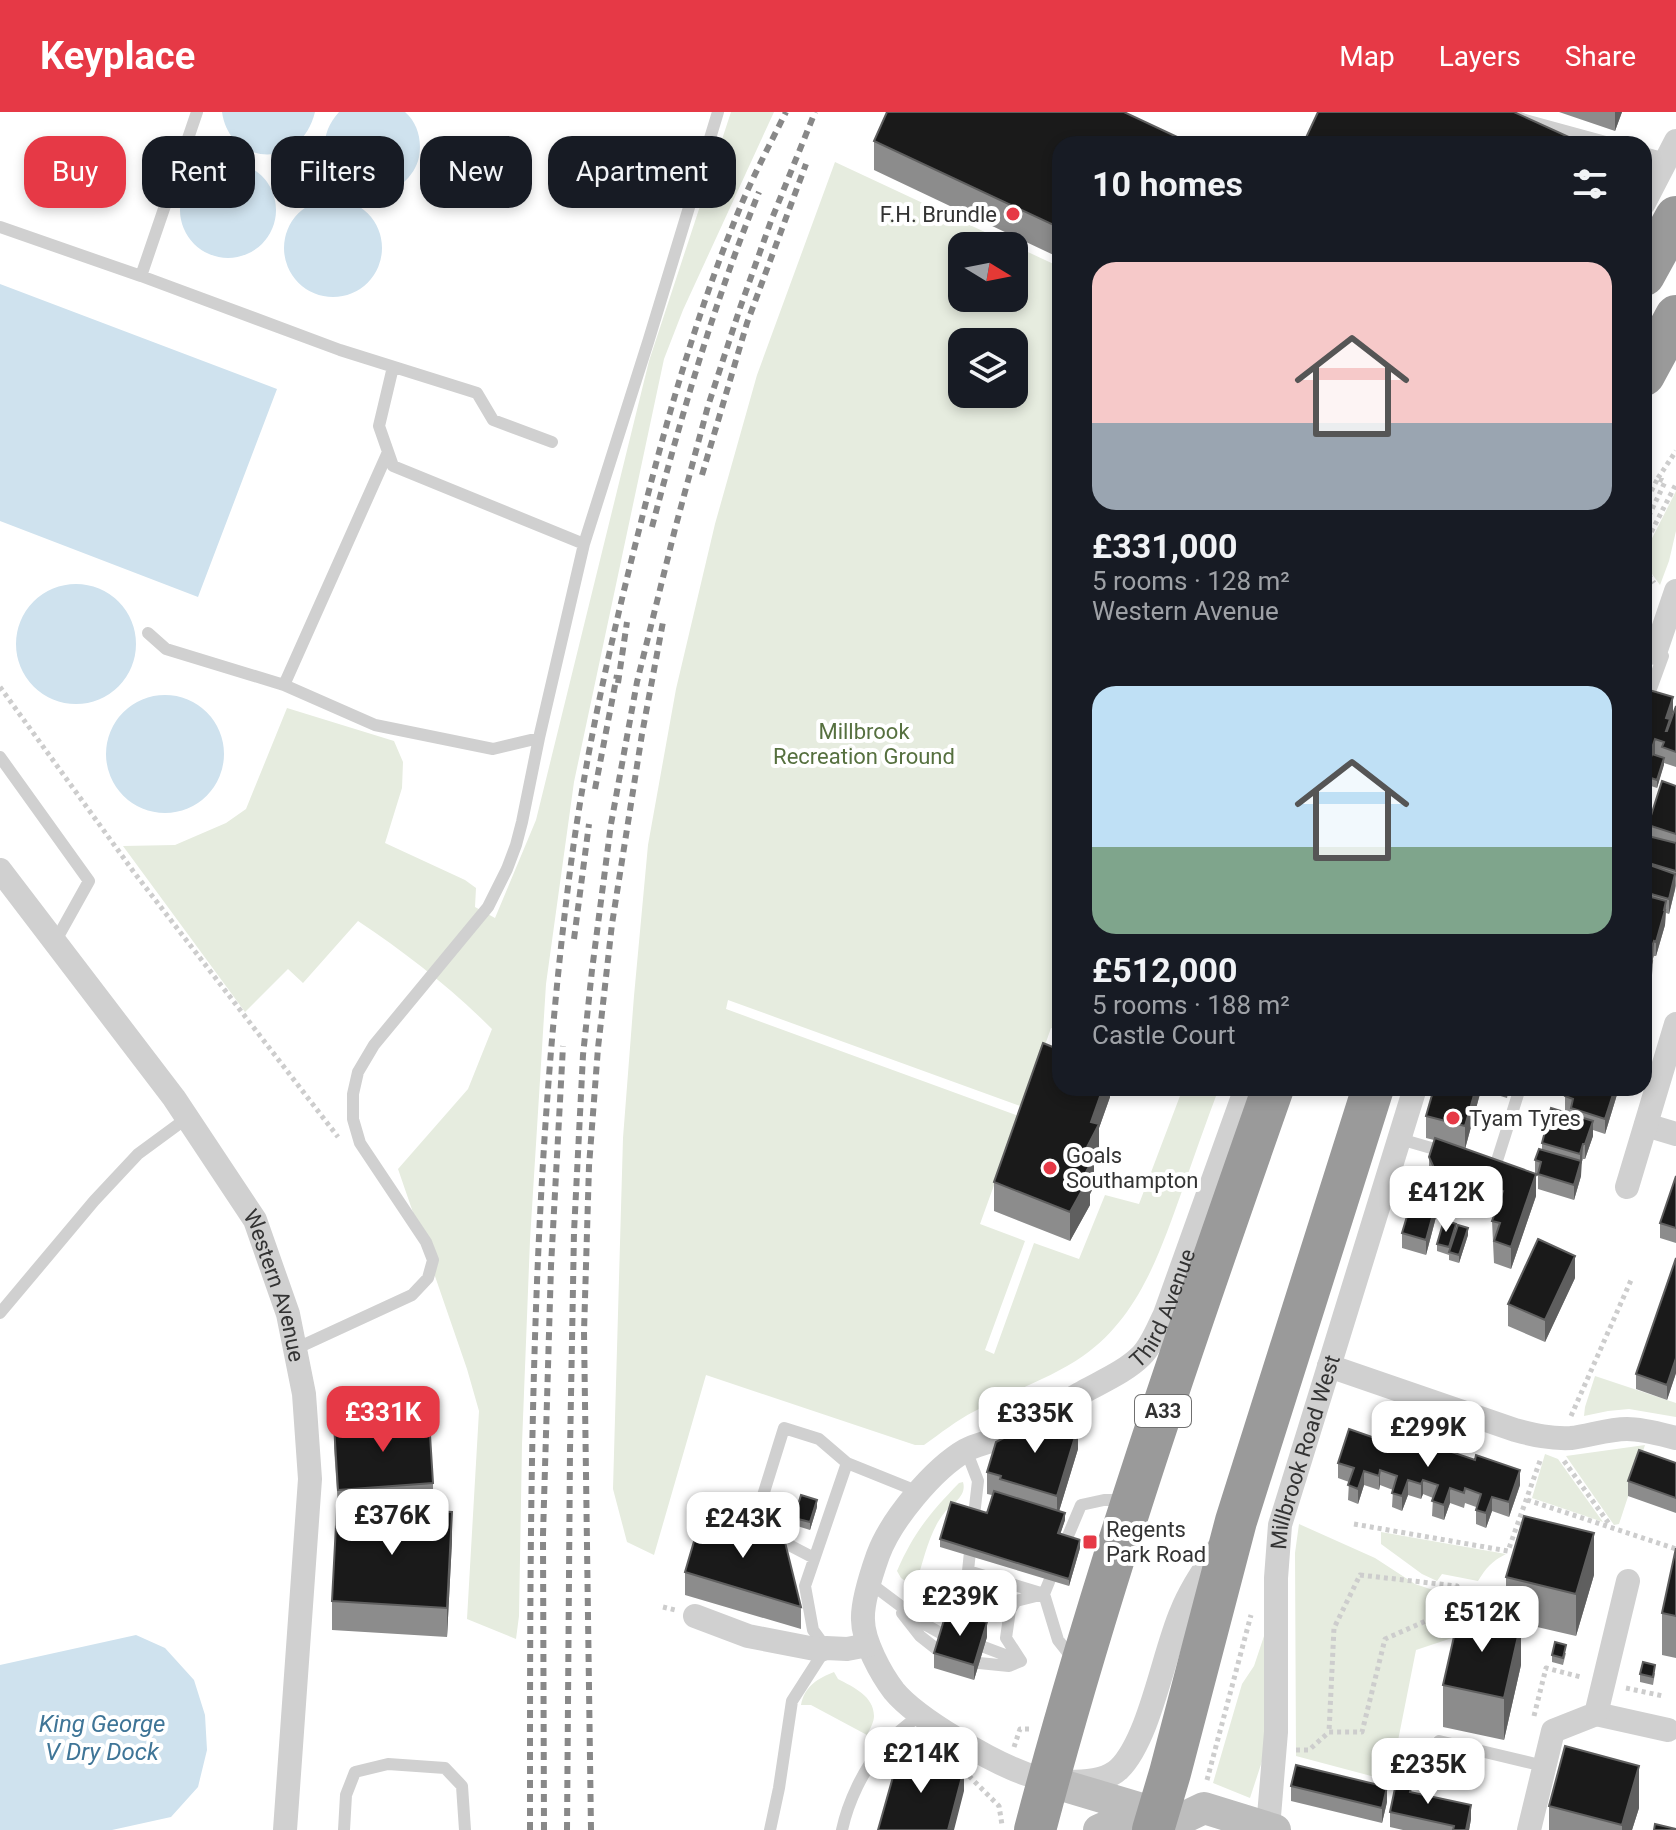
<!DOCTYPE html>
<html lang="en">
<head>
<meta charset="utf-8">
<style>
	body { margin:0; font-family:Roboto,sans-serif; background:#242831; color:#f1f3f6; height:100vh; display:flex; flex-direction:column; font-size:30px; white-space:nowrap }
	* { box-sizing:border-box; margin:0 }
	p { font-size:26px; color:#9ea1a6 }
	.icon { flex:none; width:44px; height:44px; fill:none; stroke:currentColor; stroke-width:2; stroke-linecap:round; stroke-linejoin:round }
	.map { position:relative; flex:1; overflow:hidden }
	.details { position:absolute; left:1052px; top:24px; width:600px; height:960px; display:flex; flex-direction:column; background:#171b24; border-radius:24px; box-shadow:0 4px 12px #0003 }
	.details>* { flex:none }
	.banner { position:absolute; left:24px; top:24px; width:760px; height:72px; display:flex; gap:16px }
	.needle { width:52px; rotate:100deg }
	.buttons { position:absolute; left:948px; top:120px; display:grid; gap:16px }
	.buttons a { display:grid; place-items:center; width:80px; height:80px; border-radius:16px; background:#171b24; box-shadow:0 4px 12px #0003; font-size:40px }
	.price { position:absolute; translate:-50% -68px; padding:0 18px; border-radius:16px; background:#fff; color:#222; font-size:26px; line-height:52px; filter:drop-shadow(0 2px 4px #0008) }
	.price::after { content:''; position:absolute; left:50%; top:48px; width:24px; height:18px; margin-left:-12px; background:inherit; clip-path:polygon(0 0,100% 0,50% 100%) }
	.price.active { background:#e63946; color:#fff }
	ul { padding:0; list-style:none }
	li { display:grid; align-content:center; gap:16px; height:424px; padding:0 40px }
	li span { display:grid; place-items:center; height:248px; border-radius:24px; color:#555 }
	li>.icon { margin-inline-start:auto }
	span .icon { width:144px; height:144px; fill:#fffc; stroke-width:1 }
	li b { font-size:34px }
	h2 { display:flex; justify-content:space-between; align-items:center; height:96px; padding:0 40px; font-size:34px }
	.tag { padding:0 28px; border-radius:24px; background:#171b24; box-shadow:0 4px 12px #0003; font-size:28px; line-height:72px }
	.tag.active { background:#e63946; color:#fff }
	header { display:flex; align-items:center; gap:48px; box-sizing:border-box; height:112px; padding:0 40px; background:#e63946; color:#fff }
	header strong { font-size:38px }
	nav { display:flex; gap:44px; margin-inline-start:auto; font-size:28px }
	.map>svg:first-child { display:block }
	.green { fill:#e6ecdf; fill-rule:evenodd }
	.water { fill:#cfe2ee }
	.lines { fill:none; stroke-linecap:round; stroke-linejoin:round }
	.path { stroke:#cdcdcd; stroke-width:5; stroke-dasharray:4 4; stroke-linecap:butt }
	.lane { stroke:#d0d0d0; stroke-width:12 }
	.street { stroke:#d0d0d0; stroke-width:24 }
	.secondary { stroke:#bdbdbd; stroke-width:32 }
	.highway { stroke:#9a9a9a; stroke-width:42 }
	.rail { stroke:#888; stroke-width:6; stroke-dasharray:8 6; stroke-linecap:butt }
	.wall { fill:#8c8c8c }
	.shaded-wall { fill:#5f5f5f }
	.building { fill:#1a1a1a; stroke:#5f5f5f; stroke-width:2 }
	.poi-dot { fill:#e63946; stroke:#fff; stroke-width:3 }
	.labels { text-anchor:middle; stroke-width:8; stroke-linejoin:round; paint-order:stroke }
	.shield { fill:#fff; stroke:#707070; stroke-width:2 }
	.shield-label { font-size:20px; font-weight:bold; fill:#333 }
	.poi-label { font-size:22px; fill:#333; stroke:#fff; text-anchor:start }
	.park-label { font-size:22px; fill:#56703f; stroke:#fff }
	.street-label { font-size:22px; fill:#333; stroke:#fff }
	.water-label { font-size:24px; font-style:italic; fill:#3f7597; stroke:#fff }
</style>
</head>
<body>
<header>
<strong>Keyplace</strong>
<nav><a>Map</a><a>Layers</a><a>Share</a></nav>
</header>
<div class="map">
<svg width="1676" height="1718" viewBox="0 0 1676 1718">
	<rect width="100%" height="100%" fill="#fff"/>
	<path class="green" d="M731,0H774L683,198L664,247L574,670L546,872L530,1128L522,1332L519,1504L516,1527L467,1507L479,1299L467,1257L398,1057L468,977L492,917C451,876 406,841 358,809L303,871L288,857L245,900L123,734L175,733L226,711L246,697L287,596L394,629L403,650L402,676L385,731L465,768L476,776L475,795L495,806L536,708L649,249Z
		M835,50L1060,155V919L1051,916L1023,995L728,888L726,897L1019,1004L980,1112L1025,1129L985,1238L994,1242L1034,1131L1079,1147L1105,1083L1139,1092L1183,976H1219C1206,1010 1194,1045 1182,1079C1160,1140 1139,1205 1083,1244C1050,1267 1010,1279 975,1299C957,1308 941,1321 924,1333H915L706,1263L654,1443L627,1430L613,1377L623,1026L634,884L648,733L676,577L715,412L757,263ZM962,134H1014V186H962ZM962,230H1014V282H962Z
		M1676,379V419L1669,449L1660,473L1644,451V442Z
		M1595,1264L1676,1291V1305L1629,1297L1608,1299L1584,1304L1585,1295Z
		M1645,1333L1619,1412L1614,1413L1566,1344Z
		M1545,1342L1558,1347L1603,1410L1532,1386Z
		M963,1370C967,1384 953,1391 945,1400C929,1419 924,1448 916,1471L910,1472L901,1466L897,1459C914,1420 930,1401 959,1371Z
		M1299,1412L1375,1446L1415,1472L1496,1499L1494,1512L1416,1538L1390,1669L1296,1644L1295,1441Z
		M1381,1420L1506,1442C1492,1449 1486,1456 1478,1469L1442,1462L1437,1469L1422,1462L1381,1432Z
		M1266,1518L1268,1631L1250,1686L1213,1671L1242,1572L1254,1554Z
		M834,1560L838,1567C853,1575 874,1584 874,1604C874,1610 870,1617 867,1623L811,1593H801C804,1575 818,1566 834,1560Z"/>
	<path class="water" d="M222,0H315C301,58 230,55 222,0Z
		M339,0H405C418,11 422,29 419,45C417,55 411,64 403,71C359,111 296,47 339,0Z
		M180 98a48 48 0 1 1 96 0a48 48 0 1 1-96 0Z
		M284 136a49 49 0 1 1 98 0a49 49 0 1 1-98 0Z
		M0,172L277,277L198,485L0,409Z
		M16 532a60 60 0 1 1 120 0a60 60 0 1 1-120 0Z
		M106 642a59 59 0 1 1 118 0a59 59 0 1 1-118 0Z
		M136,1523L165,1536L194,1568L205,1603L207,1638L198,1675L171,1705L112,1718H0V1553Z"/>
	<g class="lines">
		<path class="path" d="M1658,366L1676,339
			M1644,393L1658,366L1665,370L1644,414
			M1644,434L1676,372
			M1644,456L1654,471
			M0,575L133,759L338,1025
			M1571,1304L1632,1166
			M1564,1349L1610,1413
			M1527,1388L1676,1437
			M1354,1412L1508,1439L1541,1346
			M663,1495L675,1498
			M1626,1576L1663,1584
			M1534,1604L1546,1556L1581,1565
			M1014,1635L1020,1617H1031
			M1296,1638H1309L1329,1620H1362L1385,1527L1453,1497L1457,1474L1360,1463L1334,1516L1329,1620
			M969,1664L999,1694L1002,1713
			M1207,1668L1251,1503"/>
		<path class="lane" d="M197,0L141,164L340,238L477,281L493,308L552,330
			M1505,0L1525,8L1613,32
			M1644,41L1666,47
			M0,115L141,164
			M393,255L379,314L393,354L584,432L649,227L718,0
			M388,340L284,573L375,613L493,637L539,626
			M148,521L166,537L284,573
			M1644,596L1663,544
			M0,645L89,769L55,830
			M1400,1027L1445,1040
			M1489,1053L1495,1055L1520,976
			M0,1201L94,1089L138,1042L187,1006
			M295,1237L412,1183L428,1166L433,1148L426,1130L360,1031L353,1007V982L358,960L374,933L488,795L507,757L516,733L522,710L539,626L584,432
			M966,1338L978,1369L973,1412
			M971,1430L968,1459L1044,1482
			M1062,1438L1081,1393L1104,1388H1126
			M814,1446L789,1433L751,1422L784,1316L819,1327L847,1351
			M1055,1455L1044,1482L1058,1528L1073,1547
			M870,1471L926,1513L944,1523
			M902,1501L920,1524L939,1539
			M984,1535L1021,1549
			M1021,1549L1006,1526L1010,1498L1016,1489L1044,1482
			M979,1551L1009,1554L1021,1549
			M1439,1629L1544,1654
			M344,1718L346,1683L355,1660L388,1652L445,1656L462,1674L465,1718
			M770,1718L779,1676L792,1589L826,1536L813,1518L805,1474L847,1351L919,1380
			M842,1718C848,1690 863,1658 882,1636C893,1623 907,1613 921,1602"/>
		<g class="street">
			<path d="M1644,91L1676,29"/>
			<path d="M1655,541L1676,479"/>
			<path id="s1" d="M0,758L174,986L255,1108L288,1202L304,1282L310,1367L285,1718"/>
			<path d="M1646,1013L1676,1022"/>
			<path d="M1627,1075L1676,912"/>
			<path d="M1329,1254L1515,1318C1534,1323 1551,1327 1571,1326C1589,1324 1608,1317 1627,1317C1643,1317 1660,1322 1676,1326"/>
			<path id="s2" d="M1217,1438C1204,1458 1190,1478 1181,1501C1163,1543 1150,1626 1119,1657C1099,1676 1049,1670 1026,1662C992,1650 917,1607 894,1579C881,1562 863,1529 863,1508C862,1490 872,1460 878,1443C891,1408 933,1357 966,1338C977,1332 989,1331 1000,1325C1029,1312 1057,1295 1085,1279C1103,1269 1126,1259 1141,1244C1152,1233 1158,1216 1165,1202L1246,976"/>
			<path d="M695,1504L748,1524L820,1538L826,1536L847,1537L868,1533"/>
			<path d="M1596,1602L1668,1618"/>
			<path id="s3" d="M1268,1716L1276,1620V1466L1280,1413L1415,976"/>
			<path d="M1529,1718L1553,1619L1596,1602L1628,1469"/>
		</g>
		<path class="secondary" d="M1048,1669L1179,1708L1204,1696L1275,1718
			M1099,1718L1117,1710L1155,1702"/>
		<path class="highway" d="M1644,163L1676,105
			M1644,263L1676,204
			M1035,1718C1101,1467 1187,1221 1273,976
			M1153,1718L1170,1661L1236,1409L1373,976"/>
		<path class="rail" d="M702,363L747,211L806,52
			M652,415C682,301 715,188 759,80
			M618,571L627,510
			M595,677L617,563
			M574,827L589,712
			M530,1718C530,1398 529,1077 570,759C585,643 611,528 640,414C666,309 696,204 737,103C751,68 769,34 786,0
			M544,1718L543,1423L551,1154L563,934
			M567,1718L570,1338L574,1120L583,943L592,858L611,712L637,570L675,417L708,294L740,196L771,109L815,0
			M591,1718L584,1220L589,1054L598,936L612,812L642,622L663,510"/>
	</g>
	<path class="wall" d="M1559,0H1622L1615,19Z
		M874,29L1060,32V146L874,58Z
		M1644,593L1673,600L1670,612L1676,594V655L1664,651L1657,676L1645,672V664L1650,650L1644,648Z
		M1676,674V774L1669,802L1666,801L1665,813L1656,844H1654L1652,849V863L1644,889V723L1648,724V713Z
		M1110,976V985L1099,1016V1041L1094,1051V1074L1090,1082V1093L1070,1129L994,1099V1070Z
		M1434,976H1509L1507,986L1481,978L1465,1037L1535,1061V1048L1542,1038V1031L1571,1002L1565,999V984L1619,976L1605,1022L1593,1018V1024L1585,1047H1583L1581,1052V1064L1574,1088L1538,1077V1064H1536V1084L1511,1157L1494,1151L1492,1109L1496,1099L1434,1078L1429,1067V1045L1434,1028L1426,1026V1004Z
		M1676,1064V1131L1660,1126V1111Z
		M1436,1105L1426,1143L1402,1136V1121Z
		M1456,1119L1468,1123L1459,1151L1449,1148V1141V1143L1437,1139V1132Z
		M1676,1146V1261L1667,1288L1636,1277V1262Z
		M1575,1166L1545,1230L1508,1214V1192Z
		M334,1313L433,1371V1393L387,1396L452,1429L447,1525L332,1518V1489L338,1394L334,1336Z
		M1078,1337L1059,1399L1065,1408L1060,1422L1080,1436L1069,1474L940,1435V1427L987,1401L992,1383L987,1382V1360Z
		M1338,1351L1520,1373L1509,1405L1492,1399L1486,1416L1476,1412V1395L1465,1391L1464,1396L1450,1391L1444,1408L1432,1404L1433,1386L1423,1382L1421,1387L1408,1383L1402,1399L1392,1395L1393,1378L1380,1373L1379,1378L1364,1373L1358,1392L1348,1388L1349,1370L1338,1366Z
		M1676,1351V1401L1628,1384V1369Z
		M817,1395L810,1418L794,1413V1406Z
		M1676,1436V1546L1662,1543V1501Z
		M685,1460L801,1495V1517L685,1483Z
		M1594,1463L1576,1524L1506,1508V1465Z
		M987,1525L974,1568L934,1556V1541Z
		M1566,1541L1563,1553L1552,1550V1543Z
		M1521,1553L1504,1628L1443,1615V1573Z
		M1655,1561L1653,1573L1640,1570V1562Z
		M1291,1674L1387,1690L1382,1711L1291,1689Z
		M1413,1680L1471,1707L1469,1718H1403L1390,1715V1700Z
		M1549,1694L1639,1696L1632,1718H1549Z"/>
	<path class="shaded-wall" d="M1615,0H1622L1615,19Z
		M1673,585V600L1670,609V622L1666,634V606Z
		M1655,627V642L1652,651V636Z
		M1664,646V653L1657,676V668Z
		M1649,677V685L1644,701V694Z
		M1675,762V777L1669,802V787Z
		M1666,789L1665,813L1656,844V830Z
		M1654,829L1652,863L1644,889V874L1651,851V837Z
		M1103,976H1110V985L1099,1016V1041L1094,1051V1074L1090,1082V1093L1070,1129V1100L1091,1010Z
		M1476,976H1481V978L1465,1037V1014Z
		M1615,976H1619L1605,1022V1007Z
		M1593,1009V1024L1585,1047V1032Z
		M1583,1032L1581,1064L1574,1088V1073L1580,1053V1042Z
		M1536,1062V1084L1511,1157V1135Z
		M1436,1091V1105L1426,1143V1128Z
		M1468,1116V1123L1459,1151V1143Z
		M1575,1144V1166L1545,1230V1208Z
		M1676,1246V1261L1667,1288V1273Z
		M1078,1315V1337L1057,1406V1384Z
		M1380,1358V1373L1379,1378V1364Z
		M1520,1358V1373L1509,1405V1390Z
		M1364,1359V1373L1358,1392V1377Z
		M1408,1368V1383L1402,1399V1384Z
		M1423,1368V1382L1421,1387V1372Z
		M1450,1376V1391L1444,1408V1393Z
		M1492,1385V1399L1486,1416V1401Z
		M817,1388V1395L810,1418V1410Z
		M452,1400V1429L447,1525V1496Z
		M1065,1401V1408L1058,1429V1421Z
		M1594,1421V1463L1576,1524V1482Z
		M1080,1428V1436L1069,1474V1467Z
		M987,1510V1525L974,1568V1553Z
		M1521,1511V1553L1504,1628V1586Z
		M1639,1654V1696L1632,1718H1622V1713Z
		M964,1657V1679L954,1718H948Z
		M1387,1675V1690L1382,1711V1696Z
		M1471,1693V1707L1469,1718H1466Z"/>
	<path class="building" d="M887,0H1124L1192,32H1060V116L874,29Z
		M1318,0H1514L1584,32H1303Z
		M1649,578L1673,585L1666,606L1670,607L1666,619H1667L1676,594V640L1662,635L1664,630L1655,627L1652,636L1644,634V593Z
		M1652,642L1664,646L1657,668L1645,664Z
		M1662,669L1676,674V722L1648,713Z
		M1644,675L1649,677L1644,694Z
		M1644,723L1676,731V759L1645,750L1644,748Z
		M1644,751L1675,762L1669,787L1644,780Z
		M1644,783L1666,789L1664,798H1665L1656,830L1654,829L1651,837L1644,835Z
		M1644,846L1652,849L1644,874Z
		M1043,931L1060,938V976H1103L1091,1010L1099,1012L1084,1041L1094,1045L1085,1062L1090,1064L1070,1100L994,1070Z
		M1434,976H1476L1465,1014L1426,1004Z
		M1568,976H1615L1605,1007L1571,996L1573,987L1565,984Z
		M1551,996L1593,1009L1585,1032H1583L1580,1042L1542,1031Z
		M1435,1026L1536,1062L1511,1135L1494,1129L1500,1111L1492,1109L1503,1079L1434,1056L1429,1045Z
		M1539,1037L1581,1049L1574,1073L1538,1062L1541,1050L1535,1048Z
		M1676,1064V1116L1660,1111Z
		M1413,1084L1436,1091L1426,1128L1402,1121Z
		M1444,1108L1456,1112L1449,1135L1437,1132Z
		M1458,1113L1468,1116L1459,1143L1449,1140Z
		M1538,1127L1575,1144L1545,1208L1508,1192Z
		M1676,1146V1246L1667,1273L1636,1262Z
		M1044,1305L1078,1315L1057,1384L1000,1367L1001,1364L987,1360L996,1330Z
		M429,1307L433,1371L338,1378L334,1313Z
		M1349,1317L1389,1331L1391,1326L1432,1339L1434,1334L1475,1348L1476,1343L1520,1358L1509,1390L1492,1385L1486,1401L1476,1398L1481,1382L1465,1376L1464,1381L1450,1376L1444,1393L1432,1389L1438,1373L1423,1368L1421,1372L1408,1368L1402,1384L1392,1381L1397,1364L1380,1358L1379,1364L1364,1359L1358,1377L1348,1373L1354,1356L1338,1351Z
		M1639,1338L1676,1351V1386L1628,1369Z
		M994,1379L1065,1401L1058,1421L1080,1428L1069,1467L940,1427L951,1390L987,1401Z
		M801,1383L817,1388L810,1410L794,1406Z
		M337,1394L452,1400L447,1496L332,1489Z
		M702,1402L784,1426L801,1495L685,1460Z
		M1524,1404L1594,1421L1576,1482L1506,1465Z
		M1676,1436V1504L1662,1501Z
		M947,1498L987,1510L974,1553L934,1541Z
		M1460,1498L1521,1511L1504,1586L1443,1573Z
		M1555,1530L1566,1533L1563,1546L1552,1543Z
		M1643,1550L1655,1553L1653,1565L1640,1562Z
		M1565,1634L1639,1654L1622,1713L1549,1694Z
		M900,1640L964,1657L948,1718H878Z
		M1296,1653L1387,1675L1382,1696L1291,1674Z
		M1398,1662L1414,1665L1410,1680L1471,1693L1466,1718H1453L1454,1714L1390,1700Z
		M1655,1712L1676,1717V1718H1654Z"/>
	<g class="poi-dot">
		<circle cx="1013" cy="102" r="8"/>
		<circle cx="1453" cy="1006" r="8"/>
		<circle cx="1050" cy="1056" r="8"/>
		<rect x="1082" y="1422" width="16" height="16" rx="4"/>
	</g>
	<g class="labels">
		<rect class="shield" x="1135" y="1283" width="56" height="32" rx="6"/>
		<g class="shield-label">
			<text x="1163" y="1306">A33</text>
		</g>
		<g class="poi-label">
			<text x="997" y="110" text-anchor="end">F.H. Brundle</text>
			<text x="1469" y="1014">Tyam Tyres</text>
			<text x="1066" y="1051">Goals<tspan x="1066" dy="25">Southampton</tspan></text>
			<text x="1106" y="1425">Regents<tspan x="1106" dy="25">Park Road</tspan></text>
		</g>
		<g class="park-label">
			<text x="864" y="627">Millbrook<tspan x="864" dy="25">Recreation Ground</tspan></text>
		</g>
		<g class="street-label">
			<text dy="8" stroke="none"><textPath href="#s1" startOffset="502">Western Avenue</textPath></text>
			<text dy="8" stroke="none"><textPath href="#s2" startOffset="1032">Third Avenue</textPath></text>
			<text dy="8" stroke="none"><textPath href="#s3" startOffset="380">Millbrook Road West</textPath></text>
		</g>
		<g class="water-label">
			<text x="102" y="1620">King George<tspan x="102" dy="28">V Dry Dock</tspan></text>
		</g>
	</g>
</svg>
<div class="buttons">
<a><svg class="needle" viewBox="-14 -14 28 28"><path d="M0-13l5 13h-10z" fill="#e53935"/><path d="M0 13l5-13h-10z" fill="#9ea1a6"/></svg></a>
<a><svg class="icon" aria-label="layers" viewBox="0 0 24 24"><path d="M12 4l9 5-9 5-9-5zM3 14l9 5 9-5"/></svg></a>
</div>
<b class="price" style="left:1446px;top:1122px">£412K</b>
<b class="price active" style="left:383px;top:1342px">£331K</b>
<b class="price" style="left:1035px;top:1343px">£335K</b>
<b class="price" style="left:1428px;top:1357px">£299K</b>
<b class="price" style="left:392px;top:1445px">£376K</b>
<b class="price" style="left:743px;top:1448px">£243K</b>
<b class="price" style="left:960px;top:1526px">£239K</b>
<b class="price" style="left:1482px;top:1542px">£512K</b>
<b class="price" style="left:921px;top:1683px">£214K</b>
<b class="price" style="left:1428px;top:1694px">£235K</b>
<div class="banner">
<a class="tag active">Buy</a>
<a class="tag">Rent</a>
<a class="tag">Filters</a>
<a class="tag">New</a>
<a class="tag">Apartment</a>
</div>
<section class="details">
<h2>10 homes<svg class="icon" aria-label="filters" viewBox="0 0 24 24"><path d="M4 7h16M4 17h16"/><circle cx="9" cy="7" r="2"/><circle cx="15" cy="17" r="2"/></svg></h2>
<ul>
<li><span style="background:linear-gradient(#f6c9c9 65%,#9aa5b1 0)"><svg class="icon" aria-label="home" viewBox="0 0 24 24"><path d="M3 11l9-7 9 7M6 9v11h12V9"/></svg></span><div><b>£331,000</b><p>5 rooms · 128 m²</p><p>Western Avenue</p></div></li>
<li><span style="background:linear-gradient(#bfe0f5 65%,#7fa58c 0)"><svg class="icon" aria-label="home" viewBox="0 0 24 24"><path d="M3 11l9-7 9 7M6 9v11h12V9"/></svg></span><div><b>£512,000</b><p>5 rooms · 188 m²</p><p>Castle Court</p></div></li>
</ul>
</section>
</div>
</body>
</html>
